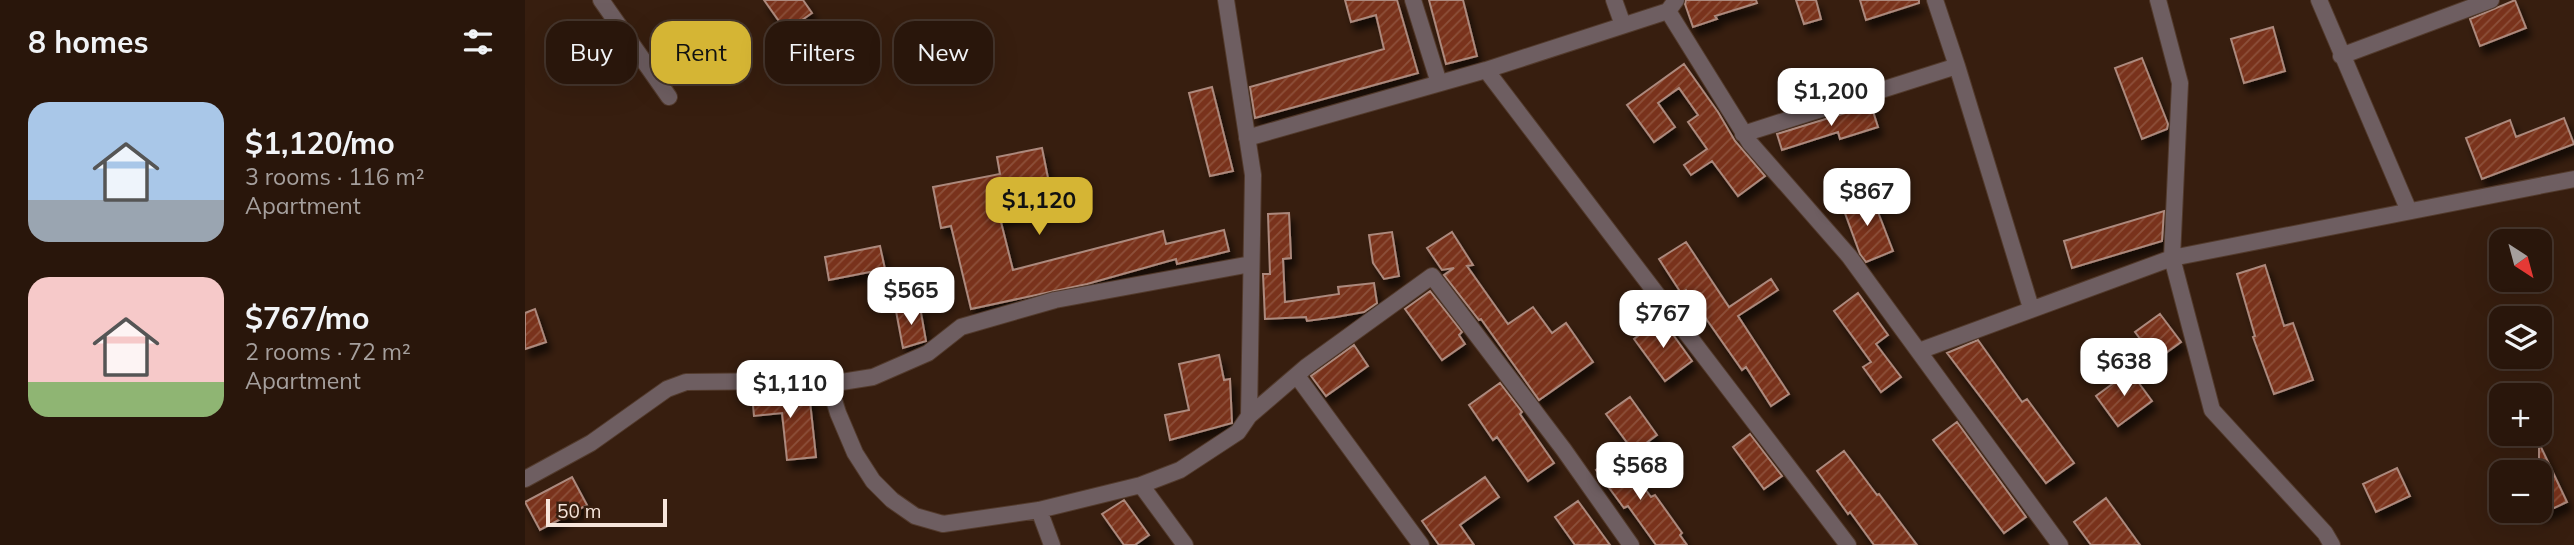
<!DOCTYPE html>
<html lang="en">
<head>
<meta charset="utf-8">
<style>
	body { margin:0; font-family:Mulish,sans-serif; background:#352319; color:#f1f3f6; height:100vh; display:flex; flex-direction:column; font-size:26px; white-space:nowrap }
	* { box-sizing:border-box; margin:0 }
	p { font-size:23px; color:#a59f9d }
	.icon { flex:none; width:38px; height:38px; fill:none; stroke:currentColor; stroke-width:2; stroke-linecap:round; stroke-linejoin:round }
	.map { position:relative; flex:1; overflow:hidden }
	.drawer { display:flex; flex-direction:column; background:#29160b; width:525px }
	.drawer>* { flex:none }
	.guide { position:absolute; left:21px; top:21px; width:665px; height:63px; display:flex; gap:14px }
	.needle { width:46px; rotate:144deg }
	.controls { position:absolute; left:1964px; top:229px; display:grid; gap:14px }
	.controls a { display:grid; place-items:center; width:63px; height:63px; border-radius:14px; background:#29160b; box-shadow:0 7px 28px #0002,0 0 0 2px #45352c; font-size:35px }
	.scale { position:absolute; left:21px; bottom:18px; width:121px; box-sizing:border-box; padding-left:7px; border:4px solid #f6e5db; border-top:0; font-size:19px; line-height:24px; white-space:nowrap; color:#f6e5db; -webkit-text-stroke:5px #371e0f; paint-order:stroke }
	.price { position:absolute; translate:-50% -60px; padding:0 16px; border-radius:14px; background:#fff; color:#222; font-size:23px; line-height:46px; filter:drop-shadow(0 2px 4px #0008) }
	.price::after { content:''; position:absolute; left:50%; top:42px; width:21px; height:16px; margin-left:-10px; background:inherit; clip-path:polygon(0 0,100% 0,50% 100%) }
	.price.selected { background:#d5b534; color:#111 }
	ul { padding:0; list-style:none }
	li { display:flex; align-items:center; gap:21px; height:175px; padding:0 28px }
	li span { display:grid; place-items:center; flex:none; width:196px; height:140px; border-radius:21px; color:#555 }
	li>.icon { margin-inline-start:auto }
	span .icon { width:84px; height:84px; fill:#fffc; stroke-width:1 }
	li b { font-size:30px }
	h2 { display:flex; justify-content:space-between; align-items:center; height:84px; padding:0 28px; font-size:30px }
	.chip { padding:0 24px; border-radius:21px; background:#29160b; box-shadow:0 7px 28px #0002,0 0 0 2px #45352c; font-size:24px; line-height:63px }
	.chip.selected { background:#d5b534; color:#111 }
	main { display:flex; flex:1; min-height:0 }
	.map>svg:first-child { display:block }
	.building { fill:url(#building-hatch); stroke:#ac897d; stroke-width:2; filter:url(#shadow) }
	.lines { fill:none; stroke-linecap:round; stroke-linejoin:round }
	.minor-casing { stroke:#523a2c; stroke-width:18 }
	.minor { stroke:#6e5e61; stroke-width:16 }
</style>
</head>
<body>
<main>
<section class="drawer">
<h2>8 homes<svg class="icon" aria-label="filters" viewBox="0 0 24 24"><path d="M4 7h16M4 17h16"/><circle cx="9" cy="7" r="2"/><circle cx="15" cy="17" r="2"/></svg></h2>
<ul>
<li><span style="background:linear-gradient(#a9c7e8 70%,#9aa5b1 0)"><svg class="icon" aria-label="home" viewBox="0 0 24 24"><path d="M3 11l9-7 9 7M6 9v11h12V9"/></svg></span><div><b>$1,120/mo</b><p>3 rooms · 116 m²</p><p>Apartment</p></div></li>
<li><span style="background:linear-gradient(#f6c9c9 75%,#8fb573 0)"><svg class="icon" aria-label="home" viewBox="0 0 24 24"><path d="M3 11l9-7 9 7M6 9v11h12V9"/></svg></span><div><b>$767/mo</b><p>2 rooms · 72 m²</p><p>Apartment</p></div></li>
</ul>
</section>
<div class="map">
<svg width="2049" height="545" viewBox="0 0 2049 545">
	<defs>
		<pattern id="building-hatch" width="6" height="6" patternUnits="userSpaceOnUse" patternTransform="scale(1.75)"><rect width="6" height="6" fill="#79331a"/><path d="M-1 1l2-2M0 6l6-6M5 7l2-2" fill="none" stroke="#8d503b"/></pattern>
		<filter id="shadow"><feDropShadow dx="4.5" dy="8" stdDeviation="3.5" flood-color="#0009"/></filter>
	</defs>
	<rect width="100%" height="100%" fill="#371e0f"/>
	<path class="building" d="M239,0H278L287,13L261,31Z
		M820,0H872L893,73L730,118L725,87L859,49L851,15L826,22Z
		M904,0H938L952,56L921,64Z
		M1161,0H1231L1232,3L1190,16L1192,19L1168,27L1160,4Z
		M1271,0H1291L1296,19L1279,24Z
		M1335,0H1394V3L1341,20Z
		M1990,0L2001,28L1955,46L1945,19Z
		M1748,27L1760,71L1719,83L1706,39Z
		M1617,58L1643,124L1642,129L1617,139L1590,68Z
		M1159,64L1193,112L1210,141L1240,176L1213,196L1187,161L1166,175L1159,165L1182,149L1163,122L1173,115L1154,88L1133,103L1150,127L1129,142L1102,105Z
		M1281,75L1289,100L1268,107L1260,82Z
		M687,87L708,171L685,176L664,93Z
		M1346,105L1353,127L1315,139L1313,132L1257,150L1252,134Z
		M2039,118L2049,144L1957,179L1941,138L1985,120L1991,137Z
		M517,148L529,208L475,218L488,270L638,231L641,244L699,230L704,251L652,264L651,259L562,284L446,309L426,226L416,228L408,187L475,174L472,157Z
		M1346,194L1368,251L1341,262L1335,254L1317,205Z
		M1639,211L1637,241L1547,268L1539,241Z
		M764,213L766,258L758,259L760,302L814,294L813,287L849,283L852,303L839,312L811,317L782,321L781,317L740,319L738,274H745L743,214Z
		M867,232L874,276L859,279L848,263L844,235Z
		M927,232L948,265L942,266L983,324L1008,307L1027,333L1041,323L1068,362L1014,400L956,319L954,320L919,275L929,268L917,270L902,248Z
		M1161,242L1204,307L1246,279L1253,290L1213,316L1264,394L1246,406L1221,367L1217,370L1161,290L1156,293L1134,259Z
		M355,246L360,269L304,280L300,257Z
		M1740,265L1759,326L1768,323L1788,380L1749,394L1728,337L1730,336L1712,274Z
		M905,291L937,332L934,335L940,344L917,360L880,309Z
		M1333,293L1363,335L1351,344L1376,377L1356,392L1338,367L1346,362L1309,311Z
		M395,307L401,341L378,348L371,311Z
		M10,309L21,342L0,349V313Z
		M1635,314L1656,342L1631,360L1610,332Z
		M1136,318L1167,361L1140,381L1109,339Z
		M1453,340L1497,402L1502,399L1549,463L1521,483L1422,353Z
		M829,345L843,366L801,396L786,376Z
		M694,355L699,380L705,379L707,423L645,440L640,415L664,410L654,364Z
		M1605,371L1627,401L1593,426L1571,396Z
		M975,383L997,412L995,414L1029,463L1003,481L972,437L968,440L944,405Z
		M250,392H284L291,457L262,460L257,413L229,416L227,394Z
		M1105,397L1132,435L1109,452L1081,414Z
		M1432,422L1501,517L1479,533L1408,440Z
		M1225,434L1257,476L1239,489L1208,447Z
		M2014,443L2042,502L2014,515V472H1986L2014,459Z
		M1319,451L1352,495L1354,494L1392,545H1349L1325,512L1323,514L1292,471Z
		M1094,453L1126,497L1130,495L1157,533L1155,535L1162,545H1131L1103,506L1099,508L1071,470Z
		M1872,468L1885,496L1851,512L1838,484Z
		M47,477L62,505L15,530L0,502Z
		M960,477L974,497L935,525L949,545H914L897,521Z
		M1581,498L1615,545H1566L1549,522Z
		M599,500L624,535L610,545H599L577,514Z
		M1053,501L1085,545H1050L1030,517Z"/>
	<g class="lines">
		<defs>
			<path id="minor" d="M76,0L144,97
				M888,0L914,83
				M1089,0L1098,25
				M1410,0L1432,66
				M1633,0L1655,83L1647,258L1687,410L1800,533L1807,545
				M1794,0L1884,211
				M1143,11L1225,143L1324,256L1535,545
				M1816,56L1966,0
				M961,70L1323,545
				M1218,134L1432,66L1506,308
				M722,138L961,70L1143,11L1151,0
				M1394,351L1647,258L2049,179
				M772,376L896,545
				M304,384L313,413L330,453L348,481L367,500L390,516L418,524L514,510L616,485L655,470L713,432L724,416L728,175L701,0
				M724,416L781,367L907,276L1039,450L1106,545
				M0,479L66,443L142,389L161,382L276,381L304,384L348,377L403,353L436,327L530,300L726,264
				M616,485L660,545
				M514,510L527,545"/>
		</defs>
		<use href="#minor" class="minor-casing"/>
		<use href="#minor" class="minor"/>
	</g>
</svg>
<div class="controls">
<a><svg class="needle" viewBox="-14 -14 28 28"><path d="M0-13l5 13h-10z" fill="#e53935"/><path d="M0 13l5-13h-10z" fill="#a59f9d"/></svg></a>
<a><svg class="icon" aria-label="layers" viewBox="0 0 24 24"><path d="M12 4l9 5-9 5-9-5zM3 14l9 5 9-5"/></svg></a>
<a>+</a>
<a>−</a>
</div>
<div class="scale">50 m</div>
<b class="price" style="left:1306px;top:128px">$1,200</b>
<b class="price" style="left:1342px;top:228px">$867</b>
<b class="price selected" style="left:514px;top:237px">$1,120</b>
<b class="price" style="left:386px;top:327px">$565</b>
<b class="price" style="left:1138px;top:350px">$767</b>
<b class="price" style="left:1599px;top:398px">$638</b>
<b class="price" style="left:265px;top:420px">$1,110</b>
<b class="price" style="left:1115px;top:502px">$568</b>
<div class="guide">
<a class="chip">Buy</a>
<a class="chip selected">Rent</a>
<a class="chip">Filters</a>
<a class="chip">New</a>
</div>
</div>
</main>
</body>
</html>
